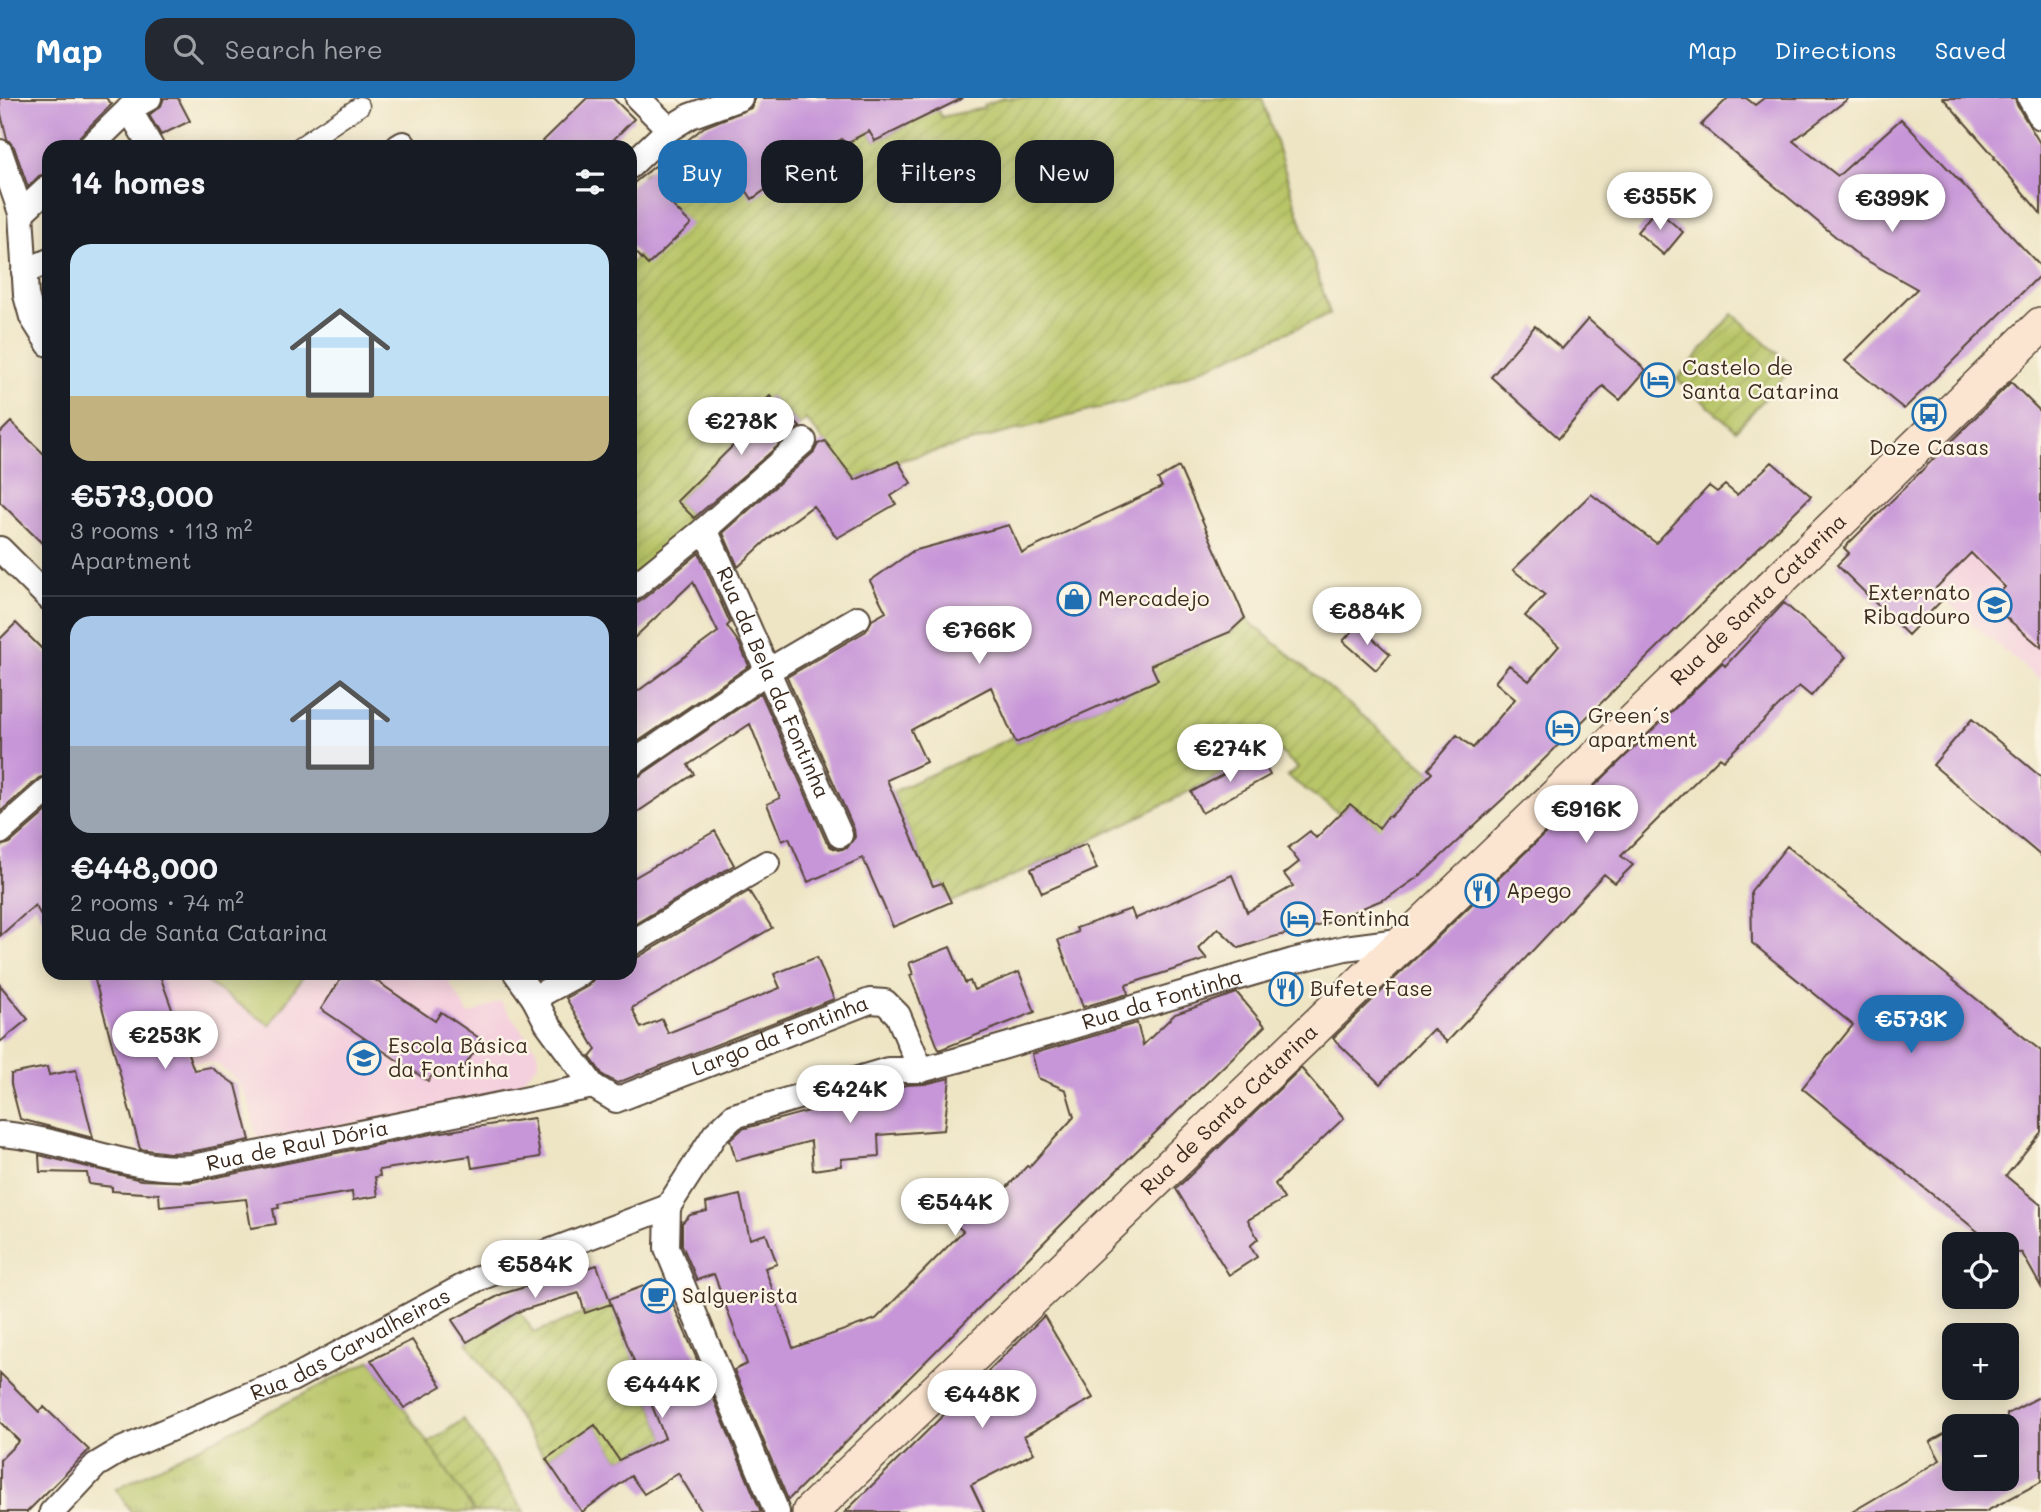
<!DOCTYPE html>
<html lang="en">
<head>
<meta charset="utf-8">
<style>
	body { margin:0; font-family:Mali,sans-serif; background:#242831; color:#f1f3f6; height:100vh; display:flex; flex-direction:column; font-size:26px; white-space:nowrap }
	* { box-sizing:border-box; margin:0 }
	p { font-size:23px; color:#9ea1a6 }
	.icon { flex:none; width:38px; height:38px; fill:none; stroke:currentColor; stroke-width:2; stroke-linecap:round; stroke-linejoin:round }
	.map { position:relative; flex:1; overflow:hidden }
	.details { position:absolute; left:42px; top:42px; width:595px; height:840px; display:flex; flex-direction:column; background:#171b24; border-radius:21px; box-shadow:0 4px 18px #0003 }
	.details>* { flex:none }
	.hud { position:absolute; left:658px; top:42px; width:665px; height:63px; display:flex; gap:14px }
	.buttons { position:absolute; left:1942px; top:1134px; display:grid; gap:14px }
	.buttons a { display:grid; place-items:center; width:77px; height:77px; border-radius:14px; background:#171b24; box-shadow:0 4px 18px #0003; font-size:35px }
	.price { position:absolute; translate:-50% -60px; padding:0 16px; border-radius:24px; background:#fff; color:#222; font-size:23px; line-height:46px; filter:drop-shadow(0 2px 4px #0008) }
	.price::after { content:''; position:absolute; left:50%; top:42px; width:21px; height:16px; margin-left:-10px; background:inherit; clip-path:polygon(0 0,100% 0,50% 100%) }
	.price.on { background:#1f6fb2; color:#fff }
	ul { padding:0; list-style:none }
	li { display:grid; align-content:center; gap:14px; height:371px; padding:0 28px }
	li+li { border-top:2px solid #363941 }
	li span { display:grid; place-items:center; height:217px; border-radius:21px; color:#555 }
	li>.icon { margin-inline-start:auto }
	span .icon { width:126px; height:126px; fill:#fffc; stroke-width:1 }
	li b { font-size:30px }
	h2 { display:flex; justify-content:space-between; align-items:center; height:84px; padding:0 28px; font-size:30px }
	.tag { padding:0 24px; border-radius:21px; background:#171b24; box-shadow:0 4px 18px #0003; font-size:24px; line-height:63px }
	.tag.on { background:#1f6fb2; color:#fff }
	header { display:flex; align-items:center; gap:42px; box-sizing:border-box; height:98px; padding:0 35px; background:#1f6fb2; color:#fff }
	header strong { font-size:33px }
	nav { display:flex; gap:38px; margin-inline-start:auto; font-size:24px }
	.search { width:490px; height:63px; background:#242831; display:flex; align-items:center; gap:18px; box-sizing:border-box; padding:0 24px; border-radius:21px; color:#9ea1a6; font-size:26px }
	.map>svg:first-child { display:block }
	.built { fill:#f4cfdd }
	.grass { fill:url(#grass-tufts); stroke:#7a7842; stroke-width:2 }
	.garden { fill:url(#garden-furrows); stroke:#7a7842; stroke-width:2 }
	.pitch { fill:#b8c567; stroke:#7a7842; stroke-width:2 }
	.building { fill:#c796d8 }
	.lines { fill:none; stroke-linecap:round; stroke-linejoin:round }
	.pedestrian-casing { stroke:#564637; stroke-width:21 }
	.minor-casing { stroke:#564637; stroke-width:28 }
	.secondary-casing { stroke:#564637; stroke-width:38 }
	.pedestrian { stroke:#fff; stroke-width:18 }
	.minor { stroke:#fff; stroke-width:24 }
	.secondary { stroke:#fce5d0; stroke-width:35 }
	.labels { text-anchor:middle; stroke-width:5; stroke-linejoin:round; paint-order:stroke }
	.poi-label { font-size:21px; fill:#3b2a1e; stroke:#fcf5e5; text-anchor:start }
	.street-label { font-size:21px; fill:#3b2a1e; stroke:#fcf5e5 }
</style>
</head>
<body>
<header>
<strong>Map</strong>
<div class="search"><svg class="icon" aria-label="search" viewBox="0 0 24 24"><circle cx="10" cy="10" r="6"/><path d="M15 15l6 6"/></svg>Search here</div>
<nav><a>Map</a><a>Directions</a><a>Saved</a></nav>
</header>
<div class="map">
<svg width="2041" height="1414" viewBox="0 0 2041 1414">
	<defs>
		<pattern id="grass-tufts" width="24" height="20" patternUnits="userSpaceOnUse" patternTransform="scale(1.75)"><rect width="24" height="20" fill="#b8c567"/><path d="M3 7l-1-3M5 7V3M7 7l1-3M15 17l-1-3M17 17v-4M19 17l1-3" fill="none" stroke="#9fa959"/></pattern>
		<pattern id="garden-furrows" width="10" height="10" patternUnits="userSpaceOnUse" patternTransform="scale(1.75)"><rect width="10" height="10" fill="#b8c567"/><path d="M-1 1l2-2M0 10L10 0M9 11l2-2" fill="none" stroke="#9fa959"/></pattern>
	</defs>
	<rect width="100%" height="100%" fill="#fcf5e5"/>
	<filter id="ink" filterUnits="userSpaceOnUse"><feTurbulence type="fractalNoise" baseFrequency=".0143" numOctaves="2"/><feDisplacementMap in="SourceGraphic" scale="14" xChannelSelector="R" yChannelSelector="G"/><feConvolveMatrix kernelMatrix="1 2 1 2 8 2 1 2 1" color-interpolation-filters="sRGB"/></filter>
	<filter id="wash" filterUnits="userSpaceOnUse"><feTurbulence type="fractalNoise" baseFrequency=".00686" numOctaves="4" result="noise"/><feDisplacementMap in="SourceGraphic" scale="28" xChannelSelector="R" yChannelSelector="G"/><feGaussianBlur stdDeviation="1.57" result="paint"/><feColorMatrix in="noise" values="0 0 0 0 0 0 0 0 0 0 0 0 0 0 0 0 0 1.4 0 .05"/><feComposite in="paint" operator="in"/></filter>
	<g filter="url(#wash)">
		<rect width="100%" height="100%" fill="#eee5c5"/>
		<path class="built" d="M2009,286L2041,320V583L1857,430Z
			M159,875H444L469,917L500,903L536,951L539,962L537,967L501,1002L257,1041L249,1004L236,981L216,965L191,964Z"/>
		<path class="grass" d="M371,1262L475,1414H131L116,1391Z"/>
		<path class="garden" d="M1003,0H1262L1330,216L1127,303L898,363L855,382L806,321L799,328L770,299L760,321L677,403L699,425L630,479V166L639,157L690,126L642,76L649,73L698,75L678,50L684,46L712,83L730,67L752,100L777,74L791,98L808,88L800,74L804,62L842,41L846,46L869,33L875,43L906,28L934,5L941,19L984,10L983,7Z
			M1733,216L1793,269L1736,332L1677,281Z
			M1245,520L1432,675L1397,712L1382,733L1350,706L1340,716L1287,678L1298,670L1274,648C1169,706 1062,758 951,804L942,785L933,788L892,694L1013,639L1017,645L1157,582L1151,567L1230,534Z
			M609,1201L665,1340L619,1362L595,1328L546,1361L467,1244L520,1213L534,1235L598,1210Z
			M464,1321V1322L525,1414H475L428,1345Z"/>
		<path class="pitch" d="M193,875H302L304,877L270,927Z"/>
		<g id="blocks">
			<path class="building" d="M0,0H106L112,6L80,38L76,49H49V75L39,78L28,89L14,49L7,41L0,12Z
				M164,0H178L190,23L161,37L149,17L161,8Z
				M587,0H613L634,21L606,49H537Z
				M755,0H963L875,43L869,33L845,46L842,41L804,62L808,69L783,84L781,81L752,101L730,67L712,83L703,71L666,101L691,126L648,167L630,148V88L704,29L751,10Z
				M1728,0H1746L1755,7L1764,0H1849L1793,43L1838,78L1901,21L2041,169V176L1904,311L1845,263L1917,191L1859,158L1701,27Z
				M1943,0H2015L2017,7L2041,47V116L1994,60L1995,59Z
				M1656,111L1683,134L1664,157L1637,134Z
				M1588,221L1646,272L1620,302L1603,288L1559,340L1491,279L1535,228L1562,251Z
				M2011,284L2041,314V549L1990,506L2005,489L1971,455L1936,490L1945,499L1908,537L1837,467L1849,455L1844,450Z
				M770,298L800,329L694,420L677,403L760,321L754,314Z
				M11,324L49,361V452L0,404V335Z
				M825,343L855,382L898,363L911,385L891,398L896,406L837,440L813,408L767,442L738,469L723,435L814,354L818,346Z
				M1772,364L1811,398L1518,687L1422,776L1389,799L1322,827L1273,839L1239,850L1218,830L1198,850L1207,861L1126,887L1128,896L1083,909L1058,842L1078,834L1076,830L1131,811L1135,821L1232,777L1247,814L1293,788L1284,776L1299,764L1288,750L1310,733L1316,740L1350,706L1379,730L1388,718L1390,719L1432,675L1428,671L1457,637L1473,650L1515,601L1495,584L1509,567L1529,583L1559,548L1525,518L1545,497L1513,472L1591,396L1656,445L1709,388L1717,394L1725,387L1737,397Z
				M1179,369L1245,520L1230,534L1151,567L1158,582L1016,645L991,589L911,632L926,664L887,682L933,788L942,785L951,804L893,829L863,760L808,784L789,740L782,743L767,706L780,700L750,626L688,667L694,676L630,719V682L638,679L761,595L826,743L831,749L838,752L847,750L855,739L854,731L787,579L866,533L872,522L886,514L870,483L913,453L1009,427L1022,455L1162,389L1158,381Z
				M699,455L730,525L727,528L739,545L749,568L630,649V599L718,534L693,484L630,544V507L639,504Z
				M1784,505L1846,559L1811,598L1799,588L1724,662L1720,659L1621,758L1633,767L1615,785L1604,776L1447,944L1433,931L1380,986L1333,940L1722,565L1725,568Z
				M16,525L49,558V677L39,680L0,714V541Z
				M1358,527L1390,556L1376,572L1343,543Z
				M1972,621L2041,679V758L1933,667Z
				M1259,657L1270,677L1202,715L1191,694Z
				M49,711V831L35,807L0,838V748L10,745Z
				M715,733L734,767L630,829V782Z
				M1086,746L1097,771L1042,795L1031,771Z
				M1787,748L2041,953V1034L2006,1078L2041,1107V1189L2022,1155L2007,1154V1146H1993L1802,990L1853,927L1752,845L1751,793Z
				M749,793L772,830L632,910L641,930L662,921L668,935L780,890L774,876L817,859L834,901L617,985L603,977L590,959L596,952L566,900L588,888L593,882L595,875H630V861L638,859Z
				M950,849L965,885L970,883L974,892L1019,874L1035,914L939,952L910,877L913,876L909,865Z
				M93,875H159L194,972L210,969L236,987L250,1042L190,1054L169,1055L140,1051Z
				M345,875H365L435,923L441,914L482,942L456,981L438,969L428,983L321,911Z
				M0,887L28,921L0,944Z
				M1237,895L1265,928L1076,1112L788,1402L734,1272L747,1266L714,1176L697,1182L682,1147V1125L690,1117L707,1113L706,1105L740,1097L750,1141L766,1136L777,1166L765,1170L793,1250L876,1221L963,1133L955,1126L986,1092L995,1102L1027,1068L1029,1069L1074,1019L1066,992L1038,980L1032,956L1137,925L1143,947L1175,916Z
				M47,969L49,977L76,972L93,1040L20,1021L11,986V976Z
				M1301,970L1344,1020L1275,1086L1284,1101L1248,1122L1258,1141L1250,1148L1257,1159L1229,1177L1176,1091Z
				M950,980L944,1032L878,1037L879,1058L841,1061V1068L813,1072L811,1043L736,1063L730,1042L742,1031L906,987L925,986Z
				M534,1020L540,1059L472,1070L470,1058L379,1072L380,1078L375,1079L378,1098L353,1102L352,1094L278,1106L279,1110L273,1111L276,1126L251,1130L246,1101L160,1109L159,1096L112,1093V1089L89,1086L87,1075L40,1074L39,1057L141,1082L193,1084L436,1035Z
				M597,1167L611,1206L585,1215L579,1195L520,1213L467,1244L452,1222L502,1196Z
				M662,1181L706,1282L761,1414H702L678,1375L644,1396L631,1378L582,1414L546,1361L595,1327L619,1362L665,1340L609,1201Z
				M1044,1218L1093,1300L1024,1338L1034,1355L971,1387L984,1414H845Z
				M412,1242L442,1288L404,1310L371,1262Z
				M0,1275L39,1314L44,1309L89,1352L27,1414H0V1362L19,1343L0,1324Z
				M2041,1298V1384L1985,1414H1852L1940,1362L1930,1344L1955,1330V1381H2007V1316Z"/>
		</g>
	</g>
	<g filter="url(#ink)">
		<use href="#blocks" fill-opacity="0" stroke="#564637" stroke-width="2"/>
		<g class="lines">
			<defs>
				<path id="pedestrian" d="M299,49L360,8"/>
				<g id="minor">
					<path d="M638,0L669,31"/>
					<path d="M2030,0L2041,19"/>
					<path d="M129,11L151,49"/>
					<path d="M90,49L129,11L149,0"/>
					<path d="M398,49L403,46L405,49"/>
					<path d="M0,54L21,115L26,197L32,219L49,246"/>
					<path d="M630,68L669,31L690,18L740,0"/>
					<path d="M21,115L49,89"/>
					<path d="M24,174L49,163"/>
					<path id="s1" d="M705,431L840,737"/>
					<path d="M0,451L49,500"/>
					<path d="M630,492L705,431L804,343"/>
					<path d="M630,667L766,574L858,520"/>
					<path d="M0,734L49,691"/>
					<path d="M630,846L767,765"/>
					<path id="s2" d="M516,875L534,900L547,925L593,988L616,1002L870,903L885,904L898,917L921,972"/>
					<path d="M534,900L580,875"/>
					<path id="s3" d="M0,1036C65,1040 128,1075 192,1069L593,988"/>
					<path id="s4" d="M668,1109L715,1036L734,1018L888,972H921L958,962L1293,863L1345,850L1406,842"/>
					<path d="M668,1109L667,1150L777,1414"/>
					<path id="s5" d="M52,1414L96,1367L121,1352L249,1297L292,1281L477,1181L668,1109"/>
				</g>
				<g id="secondary">
					<path id="s6" d="M810,1414L1624,633L2041,227"/>
				</g>
			</defs>
			<use href="#pedestrian" class="pedestrian-casing"/>
			<use href="#minor" class="minor-casing"/>
			<use href="#secondary" class="secondary-casing"/>
			<use href="#pedestrian" class="pedestrian"/>
			<use href="#minor" class="minor"/>
			<use href="#secondary" class="secondary"/>
		</g>
	</g>
	<defs>
		<symbol id="hotel-ring" viewBox="-11 -11 22 22"><circle r="9.5" fill="#fcf5e5" stroke="#1f6fb2" stroke-width="1.5"/><path d="M-6-4.5h1.5V1H6V5H4.5V3h-9V5H-6ZM-4 0a1.8 1.8 0 1 1 3.6 0ZM.5 0V-2.5h3Q6-2.5 6 0Z" fill="#1f6fb2"/></symbol>
		<symbol id="bus-ring" viewBox="-11 -11 22 22"><circle r="9.5" fill="#fcf5e5" stroke="#1f6fb2" stroke-width="1.5"/><path d="M-5-6H5V4H4V6H2V4H-2V6H-4V4H-5ZM-3.5-4V0h7V-4ZM-3.5 1.2v1.5H-2V1.2ZM2 1.2v1.5H3.5V1.2Z" fill="#1f6fb2"/></symbol>
		<symbol id="shop-ring" viewBox="-11 -11 22 22"><circle r="9.5" fill="#fcf5e5" stroke="#1f6fb2" stroke-width="1.5"/><path d="M-5-2.5h2.3a2.7 3.5 0 0 1 5.4 0H5L5.5 6h-11ZM-1.5-2.5h3a1.5 2.3 0 0 0-3 0Z" fill="#1f6fb2"/></symbol>
		<symbol id="school-ring" viewBox="-11 -11 22 22"><circle r="9.5" fill="#fcf5e5" stroke="#1f6fb2" stroke-width="1.5"/><path d="M0-5L7-2L0 1L-7-2ZM-4 1L0 2.5L4 1V4Q0 6-4 4Z" fill="#1f6fb2"/></symbol>
		<symbol id="restaurant-ring" viewBox="-11 -11 22 22"><circle r="9.5" fill="#fcf5e5" stroke="#1f6fb2" stroke-width="1.5"/><path d="M-5-6h1v4h1v-4h1v4h1v-4h1v5L-1.5 .5V6h-2V.5L-5-1ZM5-6V6H3V1.5H1.5Q1.5-4 5-6Z" fill="#1f6fb2"/></symbol>
		<symbol id="cafe-ring" viewBox="-11 -11 22 22"><circle r="9.5" fill="#fcf5e5" stroke="#1f6fb2" stroke-width="1.5"/><path d="M-5.5-4.5H6V0H3Q3 3.5 0 3.5H-2.5Q-5.5 3.5-5.5 0ZM3-3.2v2h1.7v-2ZM-6 4.5H4V6H-6Z" fill="#1f6fb2"/></symbol>
	</defs>
	<g fill-rule="evenodd">
		<use href="#hotel-ring" x="1639" y="263" width="38" height="38"/>
		<use href="#bus-ring" x="1910" y="297" width="38" height="38"/>
		<use href="#shop-ring" x="1055" y="482" width="38" height="38"/>
		<use href="#school-ring" x="1976" y="488" width="38" height="38"/>
		<use href="#hotel-ring" x="1544" y="611" width="38" height="38"/>
		<use href="#restaurant-ring" x="1463" y="774" width="38" height="38"/>
		<use href="#hotel-ring" x="1279" y="802" width="38" height="38"/>
		<use href="#restaurant-ring" x="1267" y="872" width="38" height="38"/>
		<use href="#school-ring" x="345" y="941" width="38" height="38"/>
		<use href="#cafe-ring" x="639" y="1179" width="38" height="38"/>
	</g>
	<g class="labels">
		<g class="poi-label">
			<text x="1682" y="277">Castelo de<tspan x="1682" dy="24">Santa Catarina</tspan></text>
			<text x="1929" y="357" text-anchor="middle">Doze Casas</text>
			<text x="1970" y="502" text-anchor="end">Externato<tspan x="1970" dy="24">Ribadouro</tspan></text>
			<text x="1098" y="508">Mercadejo</text>
			<text x="1588" y="625">Green´s<tspan x="1588" dy="24">apartment</tspan></text>
			<text x="1506" y="800">Apego</text>
			<text x="1322" y="828">Fontinha</text>
			<text x="1310" y="898">Bufete Fase</text>
			<text x="388" y="955">Escola Básica<tspan x="388" dy="24">da Fontinha</tspan></text>
			<text x="682" y="1205">Salguerista</text>
		</g>
		<g class="street-label">
			<text dy="7" stroke="none"><textPath href="#s6" startOffset="1316">Rua de Santa Catarina</textPath></text>
			<text dy="7" stroke="none"><textPath href="#s1" startOffset="168">Rua da Bela da Fontinha</textPath></text>
			<text dy="7" stroke="none"><textPath href="#s4" startOffset="558">Rua da Fontinha</textPath></text>
			<text dy="7" stroke="none"><textPath href="#s2" startOffset="340">Largo da Fontinha</textPath></text>
			<text dy="7" stroke="none"><textPath href="#s6" startOffset="581">Rua de Santa Catarina</textPath></text>
			<text dy="7" stroke="none"><textPath href="#s3" startOffset="303">Rua de Raul Dória</textPath></text>
			<text dy="7" stroke="none"><textPath href="#s5" startOffset="346">Rua das Carvalheiras</textPath></text>
		</g>
	</g>
</svg>
<div class="buttons">
<a><svg class="icon" aria-label="locate" viewBox="0 0 24 24"><circle cx="12" cy="12" r="6"/><path d="M12 2v4M12 18v4M2 12h4M18 12h4"/></svg></a>
<a>+</a>
<a>−</a>
</div>
<b class="price" style="left:1660px;top:134px">€355K</b>
<b class="price" style="left:1892px;top:136px">€399K</b>
<b class="price" style="left:741px;top:359px">€278K</b>
<b class="price" style="left:1367px;top:549px">€884K</b>
<b class="price" style="left:979px;top:568px">€766K</b>
<b class="price" style="left:1230px;top:686px">€274K</b>
<b class="price" style="left:1586px;top:747px">€916K</b>
<b class="price on" style="left:1911px;top:957px">€573K</b>
<b class="price" style="left:165px;top:973px">€253K</b>
<b class="price" style="left:850px;top:1027px">€424K</b>
<b class="price" style="left:955px;top:1140px">€544K</b>
<b class="price" style="left:535px;top:1202px">€584K</b>
<b class="price" style="left:662px;top:1322px">€444K</b>
<b class="price" style="left:982px;top:1332px">€448K</b>
<div class="hud">
<a class="tag on">Buy</a>
<a class="tag">Rent</a>
<a class="tag">Filters</a>
<a class="tag">New</a>
</div>
<section class="details">
<h2>14 homes<svg class="icon" aria-label="filters" viewBox="0 0 24 24"><path d="M4 7h16M4 17h16"/><circle cx="9" cy="7" r="2"/><circle cx="15" cy="17" r="2"/></svg></h2>
<ul>
<li><span style="background:linear-gradient(#bfe0f5 70%,#c2b280 0)"><svg class="icon" aria-label="home" viewBox="0 0 24 24"><path d="M3 11l9-7 9 7M6 9v11h12V9"/></svg></span><div><b>€573,000</b><p>3 rooms · 113 m²</p><p>Apartment</p></div></li>
<li><span style="background:linear-gradient(#a9c7e8 60%,#9aa5b1 0)"><svg class="icon" aria-label="home" viewBox="0 0 24 24"><path d="M3 11l9-7 9 7M6 9v11h12V9"/></svg></span><div><b>€448,000</b><p>2 rooms · 74 m²</p><p>Rua de Santa Catarina</p></div></li>
</ul>
</section>
</div>
</body>
</html>
